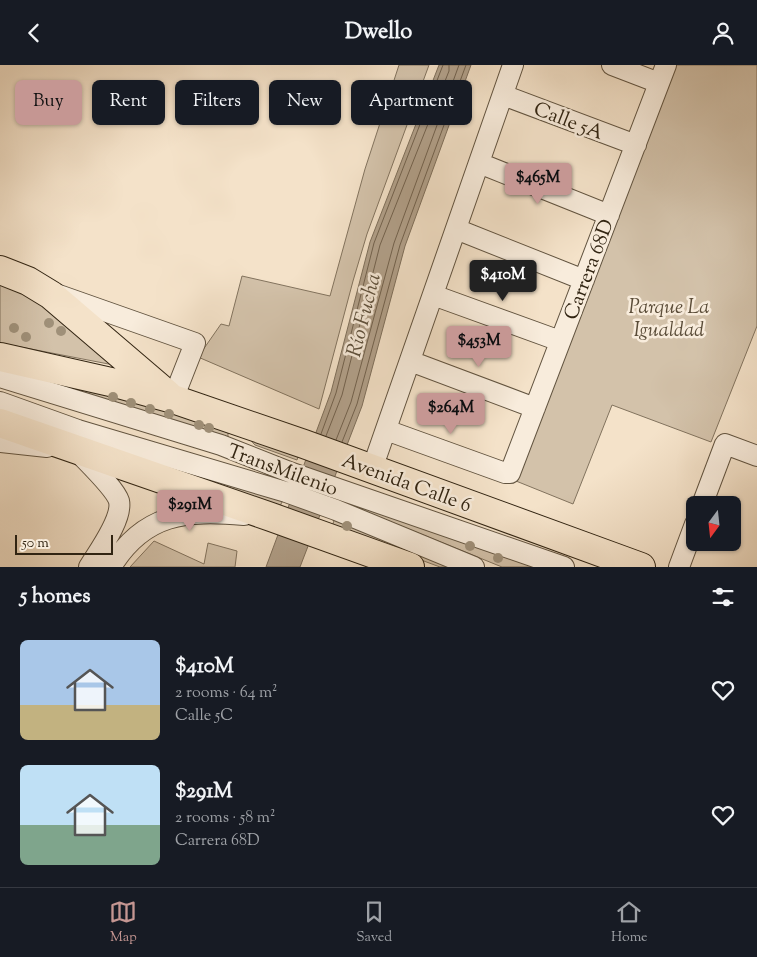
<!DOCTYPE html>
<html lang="en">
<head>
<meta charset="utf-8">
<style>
	body { margin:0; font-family:"Sorts Mill Goudy",serif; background:#242831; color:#f1f3f6; height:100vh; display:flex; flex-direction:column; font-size:19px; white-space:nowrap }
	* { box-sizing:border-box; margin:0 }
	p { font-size:16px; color:#9ea1a6 }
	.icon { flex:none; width:28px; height:28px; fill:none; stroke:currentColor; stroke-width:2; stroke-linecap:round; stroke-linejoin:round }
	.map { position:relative; height:502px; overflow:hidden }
	.sheet { display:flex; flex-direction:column; background:#171b24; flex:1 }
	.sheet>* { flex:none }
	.guide { position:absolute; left:15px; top:15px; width:500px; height:45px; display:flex; gap:10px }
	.needle { width:32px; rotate:195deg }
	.tools { position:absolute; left:686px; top:431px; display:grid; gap:10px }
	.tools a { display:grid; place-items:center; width:55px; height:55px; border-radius:8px; background:#171b24; box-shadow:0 1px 4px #0004; font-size:25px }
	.scale { position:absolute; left:15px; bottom:12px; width:98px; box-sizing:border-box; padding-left:5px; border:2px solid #312412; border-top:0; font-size:14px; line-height:18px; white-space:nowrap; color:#312412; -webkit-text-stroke:4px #f8ecdc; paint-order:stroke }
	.price { position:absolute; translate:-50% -42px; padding:0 11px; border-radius:5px; background:#c59692; color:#111; font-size:16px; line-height:32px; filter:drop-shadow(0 1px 2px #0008) }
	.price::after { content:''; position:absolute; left:50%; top:30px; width:15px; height:11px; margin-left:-8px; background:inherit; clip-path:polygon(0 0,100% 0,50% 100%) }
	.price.current { background:#222; color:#fff }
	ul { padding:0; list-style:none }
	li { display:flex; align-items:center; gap:15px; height:125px; padding:0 20px }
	li span { display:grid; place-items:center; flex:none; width:140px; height:100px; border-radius:8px; color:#555 }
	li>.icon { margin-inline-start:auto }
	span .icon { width:60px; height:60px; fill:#fffc; stroke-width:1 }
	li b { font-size:21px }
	h2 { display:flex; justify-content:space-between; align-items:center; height:60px; padding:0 20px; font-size:21px }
	.tag { padding:0 18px; border-radius:8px; background:#171b24; box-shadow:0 1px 4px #0004; font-size:18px; line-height:45px }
	.tag.current { background:#c59692; color:#111 }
	header { display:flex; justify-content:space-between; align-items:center; height:65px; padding:0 20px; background:#171b24; font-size:22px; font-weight:700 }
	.tabs { display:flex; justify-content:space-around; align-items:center; height:70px; border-top:1px solid #363941; background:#171b24; font-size:14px; color:#9ea1a6 }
	.tabs a { display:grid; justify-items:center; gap:2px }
	.tabs .current { color:#c59692 }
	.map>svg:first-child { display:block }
	.green { fill:#d3c2aa; stroke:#82735e }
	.water { fill:#b2a18b; stroke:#7e6f5b }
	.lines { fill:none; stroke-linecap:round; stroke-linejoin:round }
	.shore { stroke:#72624e; stroke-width:1 }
	.minor-casing { stroke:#625440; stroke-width:22 }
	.highway-casing { stroke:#312412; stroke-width:30 }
	.minor { stroke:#f8ecdc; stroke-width:20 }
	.highway { stroke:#f4e2c9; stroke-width:28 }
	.tree { fill:#9f9079 }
	.labels { text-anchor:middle; stroke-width:5; stroke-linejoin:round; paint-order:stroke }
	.street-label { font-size:20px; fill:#312412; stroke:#f8ecdc }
	.park-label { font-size:20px; font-style:italic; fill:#5a4c38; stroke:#f8ecdc }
	.water-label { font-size:21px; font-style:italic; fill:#5e503c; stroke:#f8ecdc }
</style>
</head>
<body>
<header><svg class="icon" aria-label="back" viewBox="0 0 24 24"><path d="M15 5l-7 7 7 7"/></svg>Dwello<svg class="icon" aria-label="person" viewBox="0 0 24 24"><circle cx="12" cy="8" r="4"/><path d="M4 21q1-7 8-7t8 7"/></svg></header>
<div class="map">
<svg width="757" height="502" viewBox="0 0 757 502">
	<rect width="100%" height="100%" fill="#f4e2c9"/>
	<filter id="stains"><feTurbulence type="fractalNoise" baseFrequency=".004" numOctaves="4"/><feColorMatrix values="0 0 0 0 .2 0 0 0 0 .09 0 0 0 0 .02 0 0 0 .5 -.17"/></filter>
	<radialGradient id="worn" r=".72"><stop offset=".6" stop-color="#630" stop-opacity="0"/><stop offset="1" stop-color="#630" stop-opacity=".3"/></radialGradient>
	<path class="green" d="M399,0H429L367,169L353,216L319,344L198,292L221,259L229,261L242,211L330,231L365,104Z
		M675,0H757V261L711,377L612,340L573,439L516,416Z
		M0,214L36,230L124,302L0,278Z
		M17,309L71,312L225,366L228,368V372Z
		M244,368L299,388L297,395L255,380Z
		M180,405L283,435L279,443Z
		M343,433L544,502H502L342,437Z
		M335,452L456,502H440L332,462Z
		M154,476L204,499L208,478L237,486L235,502H130Z"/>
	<path class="water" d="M439,0H471L405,181L362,341L300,502H266L331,327L370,177Z"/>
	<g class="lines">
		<path class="shore" d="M321,369L336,328L374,178L443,0
			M326,371L342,330L380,180L449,6V0
			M336,375L351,337L394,178L459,0
			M342,377L357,339L400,180L466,0"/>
		<defs>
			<path id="minor" d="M612,0L659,18
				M503,30L636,80
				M479,98L609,150
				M456,164L584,215
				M56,229L195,278L173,334
				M433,230L560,276
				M410,296L535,343
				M0,312L221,380L292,408L564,502
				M0,337L78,365L286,427L336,445L474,502
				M386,365L505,408H510L666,0
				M0,377L47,382
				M76,385C86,396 115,423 119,436C123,454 98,487 89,502
				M372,404L513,0
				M702,440L725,379L757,391
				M111,502C144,448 186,445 244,450
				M679,502L695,459"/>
			<path id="highway" d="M0,205L28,216L51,230L168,330
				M0,292L115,318L173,334L304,379L641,502
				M0,358L271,452L410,502"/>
		</defs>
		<use href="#minor" class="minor-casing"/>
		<use href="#highway" class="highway-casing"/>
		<use href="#minor" class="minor"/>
		<use href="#highway" class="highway"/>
	</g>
	<g class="tree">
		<circle cx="49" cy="258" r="5"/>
		<circle cx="14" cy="263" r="5"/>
		<circle cx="61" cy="266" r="5"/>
		<circle cx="26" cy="272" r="5"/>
		<circle cx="113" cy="332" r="5"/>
		<circle cx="131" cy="338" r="5"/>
		<circle cx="150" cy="344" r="5"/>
		<circle cx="169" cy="349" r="5"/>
		<circle cx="199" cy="360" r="5"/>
		<circle cx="209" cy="363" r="5"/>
		<circle cx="347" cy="461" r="5"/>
		<circle cx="470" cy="481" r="5"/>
		<circle cx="498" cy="493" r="5"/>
	</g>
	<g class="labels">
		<g class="street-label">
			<text transform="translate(569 55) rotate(21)" y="7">Calle 5A</text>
			<text transform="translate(588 204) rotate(-69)" y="7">Carrera 68D</text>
			<text transform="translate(283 404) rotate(20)" y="7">TransMilenio</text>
			<text transform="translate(407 417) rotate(20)" y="7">Avenida Calle 6</text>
		</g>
		<g class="park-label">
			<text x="669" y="248">Parque La<tspan x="669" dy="23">Igualdad</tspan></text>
		</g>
		<g class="water-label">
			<text transform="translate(363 250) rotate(-76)" y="7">Río Fucha</text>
		</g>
	</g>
	<rect width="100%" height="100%" filter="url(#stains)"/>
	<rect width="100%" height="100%" fill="url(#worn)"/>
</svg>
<div class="tools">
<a><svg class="needle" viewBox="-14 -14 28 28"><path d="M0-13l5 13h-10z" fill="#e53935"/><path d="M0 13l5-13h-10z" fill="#9ea1a6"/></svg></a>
</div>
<div class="scale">50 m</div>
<b class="price" style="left:538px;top:140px">$465M</b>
<b class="price current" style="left:503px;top:237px">$410M</b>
<b class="price" style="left:479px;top:303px">$453M</b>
<b class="price" style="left:451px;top:370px">$264M</b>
<b class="price" style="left:190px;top:467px">$291M</b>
<div class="guide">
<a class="tag current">Buy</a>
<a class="tag">Rent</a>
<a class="tag">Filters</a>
<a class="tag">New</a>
<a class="tag">Apartment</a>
</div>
</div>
<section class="sheet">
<h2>5 homes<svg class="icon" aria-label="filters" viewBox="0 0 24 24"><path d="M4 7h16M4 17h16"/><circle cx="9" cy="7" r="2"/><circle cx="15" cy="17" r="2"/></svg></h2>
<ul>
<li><span style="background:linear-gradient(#a9c7e8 65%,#c2b280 0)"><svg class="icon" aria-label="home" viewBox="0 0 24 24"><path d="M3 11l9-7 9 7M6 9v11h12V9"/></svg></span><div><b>$410M</b><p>2 rooms · 64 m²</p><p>Calle 5C</p></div><svg class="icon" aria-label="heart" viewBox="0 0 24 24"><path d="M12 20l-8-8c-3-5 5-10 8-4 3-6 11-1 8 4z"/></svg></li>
<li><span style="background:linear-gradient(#bfe0f5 60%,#7fa58c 0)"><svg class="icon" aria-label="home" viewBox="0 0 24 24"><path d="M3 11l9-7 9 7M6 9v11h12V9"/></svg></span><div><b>$291M</b><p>2 rooms · 58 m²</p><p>Carrera 68D</p></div><svg class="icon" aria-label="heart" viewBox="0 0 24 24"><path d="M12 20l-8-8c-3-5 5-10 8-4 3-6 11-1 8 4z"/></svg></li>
</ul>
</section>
<nav class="tabs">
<a class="current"><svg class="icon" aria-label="map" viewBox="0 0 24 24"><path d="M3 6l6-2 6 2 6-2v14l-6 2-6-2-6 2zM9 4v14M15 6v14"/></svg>Map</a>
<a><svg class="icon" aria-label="saved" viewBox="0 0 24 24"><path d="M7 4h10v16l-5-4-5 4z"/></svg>Saved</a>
<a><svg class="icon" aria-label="home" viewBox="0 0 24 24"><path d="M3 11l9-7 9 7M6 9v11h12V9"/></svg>Home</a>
</nav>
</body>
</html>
